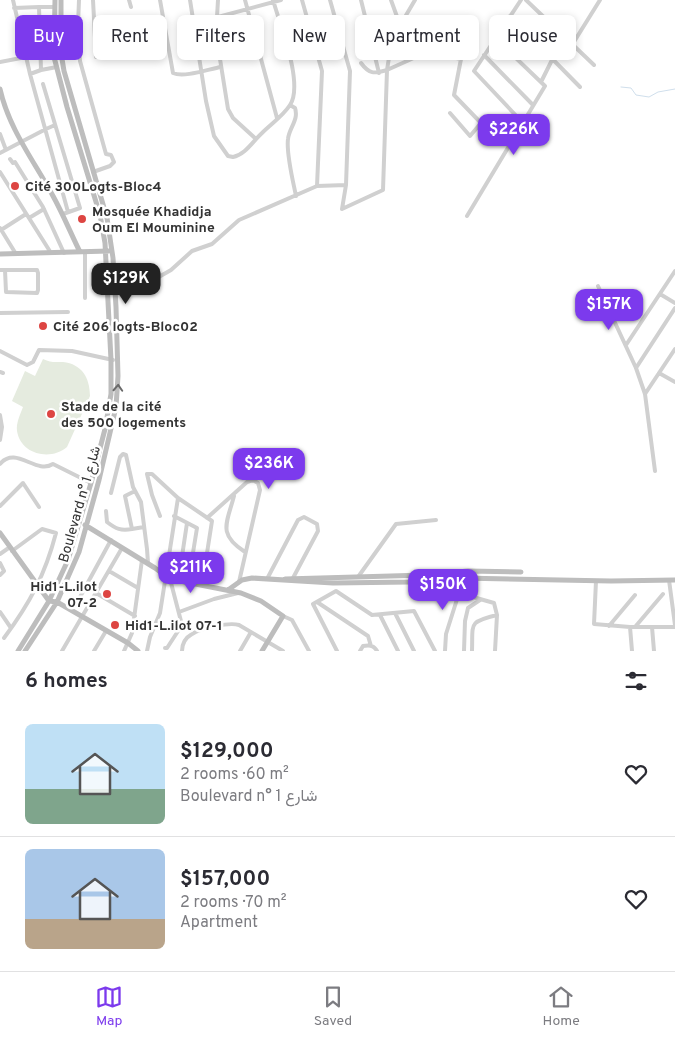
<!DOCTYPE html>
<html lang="en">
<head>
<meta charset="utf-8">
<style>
	body { margin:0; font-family:Overpass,Vazirmatn,sans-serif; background:#f7f7f7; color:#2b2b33; height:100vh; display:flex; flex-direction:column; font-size:19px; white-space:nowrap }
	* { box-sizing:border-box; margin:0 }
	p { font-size:16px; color:#7c7c81 }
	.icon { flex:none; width:28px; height:28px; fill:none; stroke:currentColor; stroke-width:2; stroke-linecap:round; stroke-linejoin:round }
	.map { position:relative; height:651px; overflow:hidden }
	.side { display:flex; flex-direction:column; background:#fff; flex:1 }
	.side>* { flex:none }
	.top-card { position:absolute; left:15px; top:15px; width:645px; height:45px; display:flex; gap:10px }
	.price { position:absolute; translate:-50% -42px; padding:0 11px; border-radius:10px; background:#7c3aed; color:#fff; font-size:16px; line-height:32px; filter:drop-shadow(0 1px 2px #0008) }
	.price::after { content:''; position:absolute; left:50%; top:30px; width:15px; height:11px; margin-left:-8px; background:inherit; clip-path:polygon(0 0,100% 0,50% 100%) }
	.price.active { background:#222; color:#fff }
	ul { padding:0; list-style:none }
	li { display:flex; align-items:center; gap:15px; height:125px; padding:0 25px }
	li+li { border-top:1px solid #e1e1e2 }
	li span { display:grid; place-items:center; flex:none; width:140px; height:100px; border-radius:8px; color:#555 }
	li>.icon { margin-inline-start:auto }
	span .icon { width:60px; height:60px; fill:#fffc; stroke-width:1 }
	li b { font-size:21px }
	h2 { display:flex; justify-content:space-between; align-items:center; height:60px; padding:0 25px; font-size:21px }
	.tag { padding:0 18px; border-radius:8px; background:#fff; box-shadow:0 2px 8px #0003; font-size:18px; line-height:45px }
	.tag.active { background:#7c3aed; color:#fff }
	.tabs { display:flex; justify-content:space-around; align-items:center; height:70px; border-top:1px solid #e1e1e2; background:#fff; font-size:14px; color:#7c7c81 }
	.tabs a { display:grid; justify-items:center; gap:2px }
	.tabs .active { color:#7c3aed }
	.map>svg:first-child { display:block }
	.green { fill:#e5ebdf }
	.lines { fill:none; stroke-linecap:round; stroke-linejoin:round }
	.stream { stroke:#d0dfec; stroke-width:1 }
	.street { stroke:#d0d0d0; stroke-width:4 }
	.secondary { stroke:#bdbdbd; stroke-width:5 }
	.oneway { stroke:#6a6a6a }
	.poi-dot { fill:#dd4542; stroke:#fff; stroke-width:2 }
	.labels { text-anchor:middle; stroke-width:5; stroke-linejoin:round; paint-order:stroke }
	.poi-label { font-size:14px; font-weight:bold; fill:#333; stroke:#fff; text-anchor:start }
	.street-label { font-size:14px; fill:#333; stroke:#fff }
</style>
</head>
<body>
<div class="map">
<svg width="675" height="651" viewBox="0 0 675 651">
	<rect width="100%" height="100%" fill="#fff"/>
	<path class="green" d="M43,359C51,363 55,362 63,362C82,364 90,378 90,396L67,447C51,461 21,455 17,431C16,423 20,415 23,407L12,401L25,371L35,376Z"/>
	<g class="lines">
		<path class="stream" d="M621,87L631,88L636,95L649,97L658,92L675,89"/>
		<path class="street" d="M13,0L30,74L68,212
			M79,0L78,25L80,61L106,154L111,155L114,162L110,166L93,172
			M93,0L96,57
			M129,0L131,7
			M160,0L173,73C184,78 209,69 221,67
			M190,0L206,101L214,136L228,156L233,157C245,155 253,141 262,133C271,124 283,116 290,105C304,84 280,25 273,0
			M218,0L216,34L228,109L233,118L256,139
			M245,0L277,118
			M302,0L322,71L317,186
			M330,0L350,71L346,185
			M361,0L379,73
			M391,0L400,25
			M521,0L474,71L523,123
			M526,0L594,65
			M39,7H55
			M14,8L39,7L41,70L30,74
			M510,16L580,87
			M218,17L281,0
			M572,45L600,0
			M484,55L533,105
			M0,62L26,57
			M361,63C369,74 374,74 387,70L392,39L415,0
			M41,70L57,67
			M541,82L552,60L567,40
			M43,84L80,208L63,214
			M290,105L295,108C299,120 289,128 288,139C286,153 293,181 296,196
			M0,134L6,150
			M0,153L46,129L55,125
			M10,159L13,163L15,162L43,207L64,253
			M0,172L51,253
			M467,216L545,86L495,38
			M29,218L44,209
			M0,228L16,254
			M1,230L26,214
			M85,252V298
			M0,270H37L38,273V290L37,293L6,292L5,270
			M150,282L171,270L192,251L212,244L239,220L317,186L346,185L342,209L383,190L387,70L427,52L461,59L454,95L481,123L470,136L450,113
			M598,286L636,368L645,394L655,471
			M660,294L675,303
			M0,313L68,312
			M626,345L675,271
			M0,351L27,365L33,362L39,350L72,351L113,360
			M636,368L675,308
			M0,372L3,373
			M659,373L675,382
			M645,394L675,349
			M0,415L2,427L0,440
			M0,464C16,445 36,475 53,464L91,483
			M135,491L125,496L132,529L144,527
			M111,493L120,457L123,454L126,455L133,487L141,502L147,549L148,563
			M234,496C227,523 217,534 245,552
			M0,506L23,483L39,507
			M106,511L107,522C116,529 121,531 132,529
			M160,516L152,495L147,474H152L178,498
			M207,518L247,482L253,480L258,483L260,490L239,582
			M0,554L10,547
			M167,561L191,565L197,528L174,516
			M0,563L4,571L0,575
			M181,563L187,523
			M109,571L138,588
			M358,577L396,524L436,520
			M267,579L298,520L304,517L317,524L318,531L293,578
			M669,580L675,625
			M596,581L594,624L630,627H675
			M96,593L135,616
			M459,593L494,603L497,615L495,651
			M80,597L111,540
			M317,602L368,636L371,646
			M0,612L11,628
			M179,612L214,599L238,593
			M395,613L414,651
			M380,615L398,651
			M283,616L292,620L309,651
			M609,626L635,595
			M630,627L632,651
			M635,627L663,594
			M652,627L654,651
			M4,638C30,603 45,575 56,533L42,529L12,551
			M165,648H167L182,625L170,579
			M62,651L122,548
			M94,651L106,631
			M124,651L132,633L142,560
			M147,651L150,637L160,613L178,498L212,521L202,585
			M182,651C182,644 185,638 192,634C201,628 229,622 239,625L283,651
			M240,651L251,632
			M337,651L313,604L336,591L372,615L414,611L435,651
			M360,651L363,646C369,645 374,645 377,651
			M445,651L446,634L459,593L460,576
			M464,651L465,621L468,608L480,600
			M472,651C473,623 468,622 497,615"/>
		<path class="secondary" d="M0,89C9,129 34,161 53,196C63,214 71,234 80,252
			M0,254L109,251
			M85,525L155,568L170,579L241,593L261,601L283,616L262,651
			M0,533L49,601L57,602L128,643L138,651
			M285,579L426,575L468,571L521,572
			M228,590L242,580L252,578L333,583L410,582L460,578L611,581L675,580
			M18,651L49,601L68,560L91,483L105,429L111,394V360L105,243L100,215L67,107L54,57L55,0
			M25,651L57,602L79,552L99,480L116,407L118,376L116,307L113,258L107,218L64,71L61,53V0"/>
	</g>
	<defs><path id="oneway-chevron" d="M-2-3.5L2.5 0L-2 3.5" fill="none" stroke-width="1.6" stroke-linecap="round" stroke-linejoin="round" transform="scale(1.25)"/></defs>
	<use class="oneway" href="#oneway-chevron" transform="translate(118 388) rotate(-87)"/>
	<g class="poi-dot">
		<circle cx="15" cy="186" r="5"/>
		<circle cx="82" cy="219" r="5"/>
		<circle cx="43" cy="326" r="5"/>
		<circle cx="51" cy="414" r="5"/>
		<circle cx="107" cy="594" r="5"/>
		<circle cx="115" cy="625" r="5"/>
	</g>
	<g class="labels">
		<g class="poi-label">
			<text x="25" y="191">Cité 300Logts-Bloc4</text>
			<text x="92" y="216">Mosquée Khadidja<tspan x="92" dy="16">Oum El Mouminine</tspan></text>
			<text x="53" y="331">Cité 206 logts-Bloc02</text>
			<text x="61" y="411">Stade de la cité<tspan x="61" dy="16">des 500 logements</tspan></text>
			<text x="97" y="591" text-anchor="end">Hid1-L.ilot<tspan x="97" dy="16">07-2</tspan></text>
			<text x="125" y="630">Hid1-L.ilot 07-1</text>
		</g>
		<g class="street-label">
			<text transform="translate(79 504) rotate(-74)" y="5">Boulevard n° شارع 1</text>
		</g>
	</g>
</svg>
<b class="price" style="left:514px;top:156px">$226K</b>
<b class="price active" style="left:126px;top:305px">$129K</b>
<b class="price" style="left:609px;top:331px">$157K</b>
<b class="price" style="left:269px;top:490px">$236K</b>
<b class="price" style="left:191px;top:594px">$211K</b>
<b class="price" style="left:443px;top:611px">$150K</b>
<div class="top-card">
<a class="tag active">Buy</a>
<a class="tag">Rent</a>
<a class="tag">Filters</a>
<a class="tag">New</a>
<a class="tag">Apartment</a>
<a class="tag">House</a>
</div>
</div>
<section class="side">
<h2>6 homes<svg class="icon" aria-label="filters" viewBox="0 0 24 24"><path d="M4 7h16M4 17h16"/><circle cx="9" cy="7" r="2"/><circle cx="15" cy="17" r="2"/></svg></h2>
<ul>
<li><span style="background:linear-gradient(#bfe0f5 65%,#7fa58c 0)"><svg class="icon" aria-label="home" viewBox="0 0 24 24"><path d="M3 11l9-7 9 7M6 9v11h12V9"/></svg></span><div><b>$129,000</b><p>2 rooms · 60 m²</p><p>Boulevard n° شارع 1</p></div><svg class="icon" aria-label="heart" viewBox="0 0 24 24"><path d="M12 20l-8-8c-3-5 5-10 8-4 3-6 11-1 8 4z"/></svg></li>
<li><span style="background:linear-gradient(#a9c7e8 70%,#b9a48a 0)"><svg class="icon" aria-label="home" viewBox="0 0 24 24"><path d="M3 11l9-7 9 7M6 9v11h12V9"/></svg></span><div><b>$157,000</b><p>2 rooms · 70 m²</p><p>Apartment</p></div><svg class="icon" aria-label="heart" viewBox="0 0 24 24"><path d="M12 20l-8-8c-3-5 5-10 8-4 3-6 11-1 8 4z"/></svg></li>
</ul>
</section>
<nav class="tabs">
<a class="active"><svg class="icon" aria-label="map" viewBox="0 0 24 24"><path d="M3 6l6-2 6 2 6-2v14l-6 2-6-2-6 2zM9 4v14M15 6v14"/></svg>Map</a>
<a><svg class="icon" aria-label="saved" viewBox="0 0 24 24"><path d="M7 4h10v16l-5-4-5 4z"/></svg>Saved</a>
<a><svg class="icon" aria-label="home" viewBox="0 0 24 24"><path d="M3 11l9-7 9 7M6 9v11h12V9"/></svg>Home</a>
</nav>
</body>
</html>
